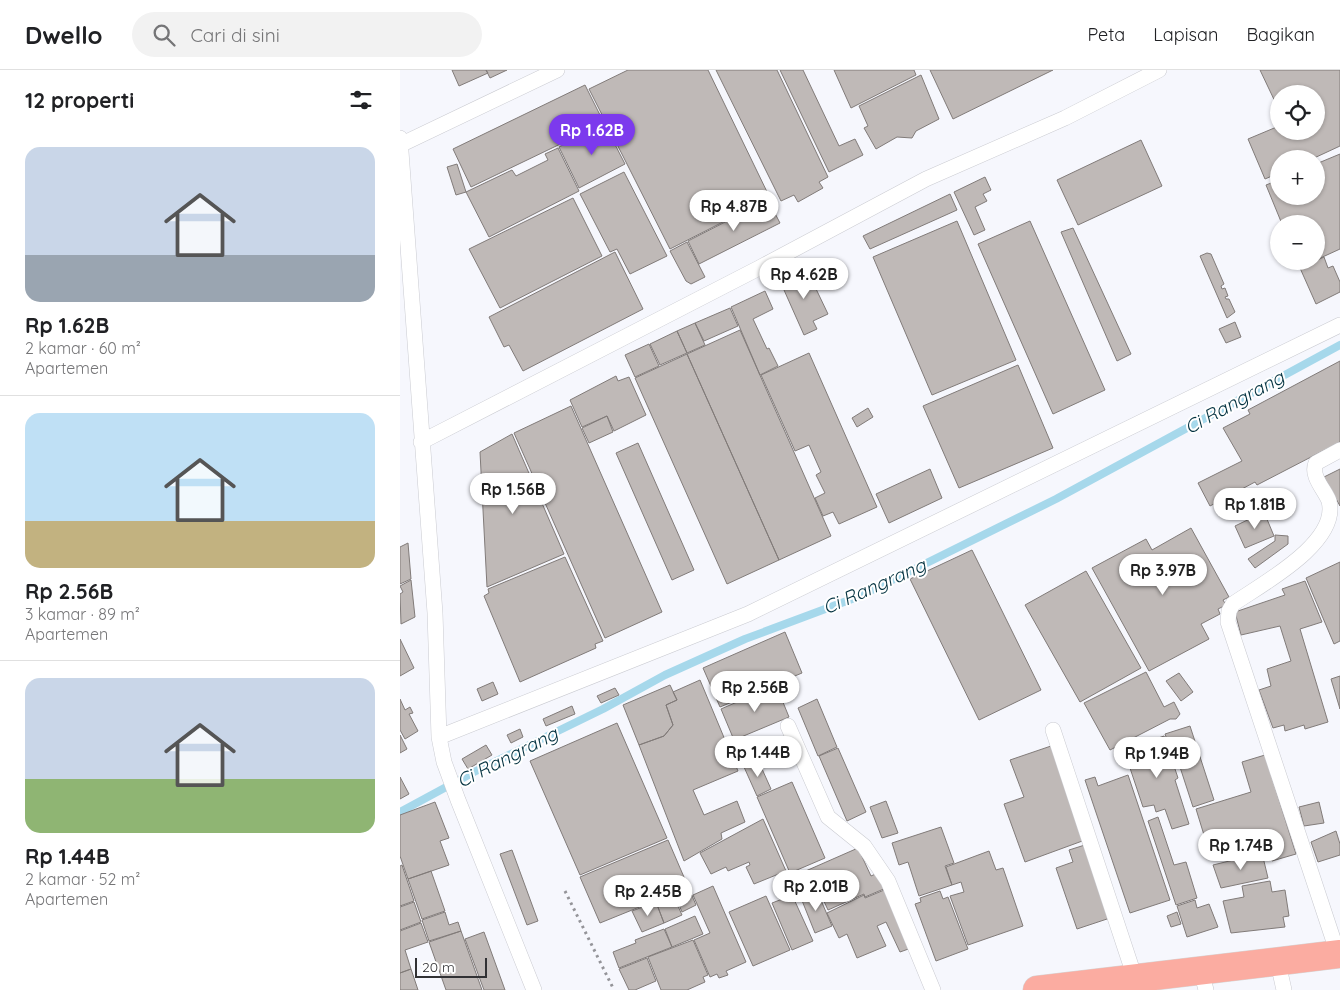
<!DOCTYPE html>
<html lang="id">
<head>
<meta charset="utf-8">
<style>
	body { margin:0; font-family:Quicksand,sans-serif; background:#f2f2f2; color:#202124; height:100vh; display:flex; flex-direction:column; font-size:19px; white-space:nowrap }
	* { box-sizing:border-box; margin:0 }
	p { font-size:16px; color:#757577 }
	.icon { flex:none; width:28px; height:28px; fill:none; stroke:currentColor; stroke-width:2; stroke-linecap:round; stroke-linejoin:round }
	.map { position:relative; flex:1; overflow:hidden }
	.panel { display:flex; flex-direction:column; background:#fff; width:400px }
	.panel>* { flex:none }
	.buttons { position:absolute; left:870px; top:15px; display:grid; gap:10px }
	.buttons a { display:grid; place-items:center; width:55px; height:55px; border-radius:50%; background:#fff; box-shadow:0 1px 4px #0004; font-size:25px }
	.scale { position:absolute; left:15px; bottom:12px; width:72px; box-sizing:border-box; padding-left:5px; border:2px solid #313134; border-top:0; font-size:14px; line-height:18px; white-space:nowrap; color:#313134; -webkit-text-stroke:4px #fff; paint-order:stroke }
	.price { position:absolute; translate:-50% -42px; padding:0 11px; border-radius:18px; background:#fff; color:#222; font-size:16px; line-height:32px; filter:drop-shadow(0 1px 2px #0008) }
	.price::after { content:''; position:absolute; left:50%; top:30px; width:15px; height:11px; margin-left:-8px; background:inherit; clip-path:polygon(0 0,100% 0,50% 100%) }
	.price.selected { background:#7c3aed; color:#fff }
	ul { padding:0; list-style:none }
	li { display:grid; align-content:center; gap:10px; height:265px; padding:0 25px }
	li+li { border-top:1px solid #e0e0e0 }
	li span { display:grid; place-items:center; height:155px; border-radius:15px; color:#555 }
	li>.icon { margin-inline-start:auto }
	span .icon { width:90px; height:90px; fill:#fffc; stroke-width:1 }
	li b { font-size:21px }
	h2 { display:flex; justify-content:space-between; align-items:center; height:60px; padding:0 25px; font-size:21px }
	header { display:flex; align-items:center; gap:30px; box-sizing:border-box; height:70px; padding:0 25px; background:#fff; border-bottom:1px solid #e0e0e0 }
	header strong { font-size:24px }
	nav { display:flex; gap:28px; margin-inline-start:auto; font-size:18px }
	.search { width:350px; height:45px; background:#f2f2f2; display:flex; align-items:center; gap:12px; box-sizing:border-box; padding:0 18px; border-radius:28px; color:#757577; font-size:19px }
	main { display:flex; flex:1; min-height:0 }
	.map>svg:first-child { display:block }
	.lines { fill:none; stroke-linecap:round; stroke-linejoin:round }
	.stream { stroke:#a6d8eb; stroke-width:8 }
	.building { fill:#bfb9b7; stroke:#817b79 }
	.service-casing { stroke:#cacbd1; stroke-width:16 }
	.primary-casing { stroke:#d6d6d6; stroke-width:29 }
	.path { stroke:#949499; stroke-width:3; stroke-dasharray:2.5 4; stroke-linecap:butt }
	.service { stroke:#fff; stroke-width:15 }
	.primary { stroke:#fbaca1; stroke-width:28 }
	.labels { text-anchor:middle; stroke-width:4; stroke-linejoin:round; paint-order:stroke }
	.water-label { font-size:19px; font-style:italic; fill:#033240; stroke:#fff }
</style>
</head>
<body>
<header>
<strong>Dwello</strong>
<div class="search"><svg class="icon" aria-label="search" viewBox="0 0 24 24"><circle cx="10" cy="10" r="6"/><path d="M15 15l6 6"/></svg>Cari di sini</div>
<nav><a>Peta</a><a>Lapisan</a><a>Bagikan</a></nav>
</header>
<main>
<section class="panel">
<h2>12 properti<svg class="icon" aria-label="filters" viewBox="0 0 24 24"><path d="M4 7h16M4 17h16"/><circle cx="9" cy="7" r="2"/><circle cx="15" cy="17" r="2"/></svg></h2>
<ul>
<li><span style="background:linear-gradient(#c9d6e8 70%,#9aa5b1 0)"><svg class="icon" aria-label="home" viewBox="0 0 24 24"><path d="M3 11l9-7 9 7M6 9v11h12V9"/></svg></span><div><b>Rp 1.62B</b><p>2 kamar · 60 m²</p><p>Apartemen</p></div></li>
<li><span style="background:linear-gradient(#bfe0f5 70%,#c2b280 0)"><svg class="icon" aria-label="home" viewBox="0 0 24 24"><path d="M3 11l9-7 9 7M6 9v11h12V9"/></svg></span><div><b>Rp 2.56B</b><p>3 kamar · 89 m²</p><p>Apartemen</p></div></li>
<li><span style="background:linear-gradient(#c9d6e8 65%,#8fb573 0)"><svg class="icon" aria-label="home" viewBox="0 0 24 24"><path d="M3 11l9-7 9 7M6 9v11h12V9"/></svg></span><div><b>Rp 1.44B</b><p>2 kamar · 52 m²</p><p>Apartemen</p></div></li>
</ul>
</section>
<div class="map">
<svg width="940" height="920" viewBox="0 0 940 920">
	<rect width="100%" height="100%" fill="#f6f7fd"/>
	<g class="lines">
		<path class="stream" d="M0,742L74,702L203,639L265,605L345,569L460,526L656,429L940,275"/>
	</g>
	<path class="building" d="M52,0H86L88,3L59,16Z
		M86,0H107L90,8Z
		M228,0H308L370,128L270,179L189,19Z
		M316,0H377L428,107L419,112L423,118L398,132L394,125L381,131Z
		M380,0H403L439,76L455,69L463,85L429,102Z
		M434,0H514L516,5L451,38Z
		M530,0H653L553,49Z
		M860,0H940V76L912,89H879V103L865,109L848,69L879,56V61H916V24H879V40Z
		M521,5L539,49L516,61L512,68L497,67L476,79L464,58L468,56L459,36Z
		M185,15L204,53L71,117L53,79Z
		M205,55L225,94L179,118L159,77Z
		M741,70L762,116L678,155L657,110Z
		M158,78L179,121L89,167L66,122L112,100L116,106L148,90L145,84Z
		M940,84V179L916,190V154H882L866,115L879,110V126H916V94Z
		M57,94L66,122L56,125L47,97Z
		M224,102L267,186L230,204L217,179L210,182L180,124Z
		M585,107L591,120L583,124L587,131L575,137L585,160L574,165L554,122Z
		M550,124L557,140L470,179L463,166Z
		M173,128L202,186L100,238L69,179Z
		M368,130L380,153L299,194L288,171Z
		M557,151L616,290L532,325L473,187Z
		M630,151L705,320L653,344L578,174Z
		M673,158L731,284L717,291L661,162Z
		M287,172L305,207L291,214L286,211L270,181Z
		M215,182L243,239L123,301L109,275L104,277L89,247Z
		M807,183L811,184L824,214L821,216L822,219L825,218L828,226L825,227L826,229H829L835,242L827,248L800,186Z
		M924,187L928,198L933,196L940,212V222L916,234L900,198Z
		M406,198L428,244L413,251L417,259L404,265L380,211Z
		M365,221L373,239L353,249L367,279L369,278L378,296L360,305L331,237Z
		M330,238L338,256L304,271L295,253Z
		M835,252L841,267L826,273L819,259Z
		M295,253L305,275L287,283L277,261Z
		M340,260L431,466L379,490L287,284Z
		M277,261L287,283L260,295L250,274Z
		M249,274L259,296L235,307L225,285Z
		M409,283L477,437L439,454L433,442L423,446L415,428L425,423L416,405L421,402L409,375L395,381L361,305Z
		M287,284L379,490L327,514L235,308Z
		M940,291V372L857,415L855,412L810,436L798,413L842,391L823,358L850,344L848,340Z
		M618,295L653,378L559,418L523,336Z
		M216,306L218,311L229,307L246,345L214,361L207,346L182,357L170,330Z
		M171,336L262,542L205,568L114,363Z
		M468,338L473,347L457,357L452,348Z
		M207,346L213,362L189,373L182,358Z
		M112,364L164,484L87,517L80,382Z
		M238,373L294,500L272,510L216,383Z
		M530,399L542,428L489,453L476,424Z
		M940,399V436L924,407Z
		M864,442L874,466L845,478L835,456Z
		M791,458L829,527L823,530L826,535L818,539L820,544L801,554L809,569L749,601L692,498L746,469L752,480Z
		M875,465L888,466V474L855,498L848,489L875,471Z
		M8,473L11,509L0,514V477Z
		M572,480L641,620L579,650L510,509Z
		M165,487L203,571L195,574L196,578L120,612L84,526L89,523L88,519Z
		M940,492V571L934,574L906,508Z
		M686,501L741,598L680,632L625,535Z
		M11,510L15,547L1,554L0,524L3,522L0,516Z
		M905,511L922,552L900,559L928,652L905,659L904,655L885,661L884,655L873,658L859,620L871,616L867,599L891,591L880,556L841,565L835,542L885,525L882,519Z
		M385,562L402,603L320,637L303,598Z
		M0,569L14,598L0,606Z
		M746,602L764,637L774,632L780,644L776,649H770L710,680L684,633Z
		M779,603L793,622L781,631L766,611Z
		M940,606V639L931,609Z
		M300,610L338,701L293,720L304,745L337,731L345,752L321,763L322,769L284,791L239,675L264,666L273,655L266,635L277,630L273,622Z
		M93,612L98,624L82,631L77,619Z
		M270,615L277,630L266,635L273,655L264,666L239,675L223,635Z
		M376,615L389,647L334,670L321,639Z
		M215,618L219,625L201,633L197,626Z
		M0,629L5,640L10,637L13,643L9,644L18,661L5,669L0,660Z
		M417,629L437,677L418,686L398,638Z
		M172,636L175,644L146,656L143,649Z
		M217,653L267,768L180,805L130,691Z
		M790,656L814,730L793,737L779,694L776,695L765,664Z
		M120,659L123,667L111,673L107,665Z
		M0,665L7,679L0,683Z
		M764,666L778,708L775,710L789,754L772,759L765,739L756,742L754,735L743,737L724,680Z
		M86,675L92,685L68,699L62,689Z
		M651,676L685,770L625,792L604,734L624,727L610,690Z
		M438,678L466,742L447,751L419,686Z
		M865,685L896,784L872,791L862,762L808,778L796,739L851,722L842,692Z
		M358,690L371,719L357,726L344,697Z
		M728,705L770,830L730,843L685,710L695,707L698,716Z
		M0,707L9,724L0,729Z
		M392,712L425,788L390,803L357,727Z
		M486,731L498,763L482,768L470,737Z
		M35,732L49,768L40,771L49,795L8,809L0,786V745Z
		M919,732L924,753L904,756L899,737Z
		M758,747L774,795L786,792L797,828L776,835L748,751Z
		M363,749L386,801L354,814L346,797L350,795L349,792L328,801L326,797L311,804L300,783Z
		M541,757L554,793L545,796L552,815L519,826L508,792L499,795L492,773Z
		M936,761L940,774V785L918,792L911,772Z
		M268,770L296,835L282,842L274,823L200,853L180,807Z
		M688,774L713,847L677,859L656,798L673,792L669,780Z
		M458,778L471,806L480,802L486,818L465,827L464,824L428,840L422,827L453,814L449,806L400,827L392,807Z
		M112,780L138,851L127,855L100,784Z
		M589,781L596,800L603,798L623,856L568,875L550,826L564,822L561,812L552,815L546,797Z
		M862,783L868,808L821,818L813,795Z
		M2,795L14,831L0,836V796Z
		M31,801L45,841L22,849L8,809Z
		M870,811L872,822L885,820L889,846L883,847L885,857L831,863L823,831L844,827L842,816Z
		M313,816L346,892L326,901L328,905L319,908L317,904L310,907L294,870L310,863L293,825Z
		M388,816L413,871L392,880L372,833L385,828L381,819Z
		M489,818L514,877L500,882L486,852L477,856L486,876L457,888L447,864L439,868L427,843L464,825L465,828Z
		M417,821L432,856L415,863L401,828Z
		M540,821L543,829L548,827L568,879L536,891L515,834L521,832L520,828Z
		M273,825L282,845L264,853L256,832Z
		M366,826L390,880L353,896L329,842Z
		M795,830L797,838L809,834L818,857L787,867L777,836Z
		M14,832L21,852L0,860V837Z
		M256,832L264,853L242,862L232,841Z
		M45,842L49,855L58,852L61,861L29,871L22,850Z
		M777,842L781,854L771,857L767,846Z
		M295,846L303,864L272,877L265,859Z
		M21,853L28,872L5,880L11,899L0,903V861Z
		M264,859L272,877L219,898L213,882L236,873L235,870Z
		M61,861L82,920H46L29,872Z
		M84,862L105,920H84L65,869Z
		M293,870L308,905L303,907L305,912L287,920H261L248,887Z
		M247,888L256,911L235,920H229L219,899Z
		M11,899L18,920H0V903Z"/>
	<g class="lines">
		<defs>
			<path id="service" d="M0,68L35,543L39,667L44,692L58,730L134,920
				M0,75L157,0
				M21,372L359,198L526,109L665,48L759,0
				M388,656L428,747L464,776L488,811L533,920
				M653,660L735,908
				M39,667L348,544L940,255
				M938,884L828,552L829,541L833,534C860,515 940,473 929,431C925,420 910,406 916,393L940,380
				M878,893L884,920
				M801,900L806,920"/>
			<path id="primary" d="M637,920L940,884"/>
		</defs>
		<use href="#service" class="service-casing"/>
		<use href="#primary" class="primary-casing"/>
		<path class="path" d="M165,821L214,920"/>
		<use href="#service" class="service"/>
		<use href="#primary" class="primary"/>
	</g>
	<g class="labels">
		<g class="water-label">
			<text transform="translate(834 332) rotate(-29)" y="7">Ci Rangrang</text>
			<text transform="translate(474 516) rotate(-24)" y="7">Ci Rangrang</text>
			<text transform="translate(107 687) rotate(-27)" y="7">Ci Rangrang</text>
		</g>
	</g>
</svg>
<div class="buttons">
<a><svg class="icon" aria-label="locate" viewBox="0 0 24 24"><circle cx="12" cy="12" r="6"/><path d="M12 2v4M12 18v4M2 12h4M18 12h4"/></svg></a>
<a>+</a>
<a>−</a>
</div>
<div class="scale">20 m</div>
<b class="price selected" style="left:192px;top:86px">Rp 1.62B</b>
<b class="price" style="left:334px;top:162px">Rp 4.87B</b>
<b class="price" style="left:404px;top:230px">Rp 4.62B</b>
<b class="price" style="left:113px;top:445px">Rp 1.56B</b>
<b class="price" style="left:855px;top:460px">Rp 1.81B</b>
<b class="price" style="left:763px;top:526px">Rp 3.97B</b>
<b class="price" style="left:355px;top:643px">Rp 2.56B</b>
<b class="price" style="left:358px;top:708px">Rp 1.44B</b>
<b class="price" style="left:757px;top:709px">Rp 1.94B</b>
<b class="price" style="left:841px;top:801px">Rp 1.74B</b>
<b class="price" style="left:416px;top:842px">Rp 2.01B</b>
<b class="price" style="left:248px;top:847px">Rp 2.45B</b>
</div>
</main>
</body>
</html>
